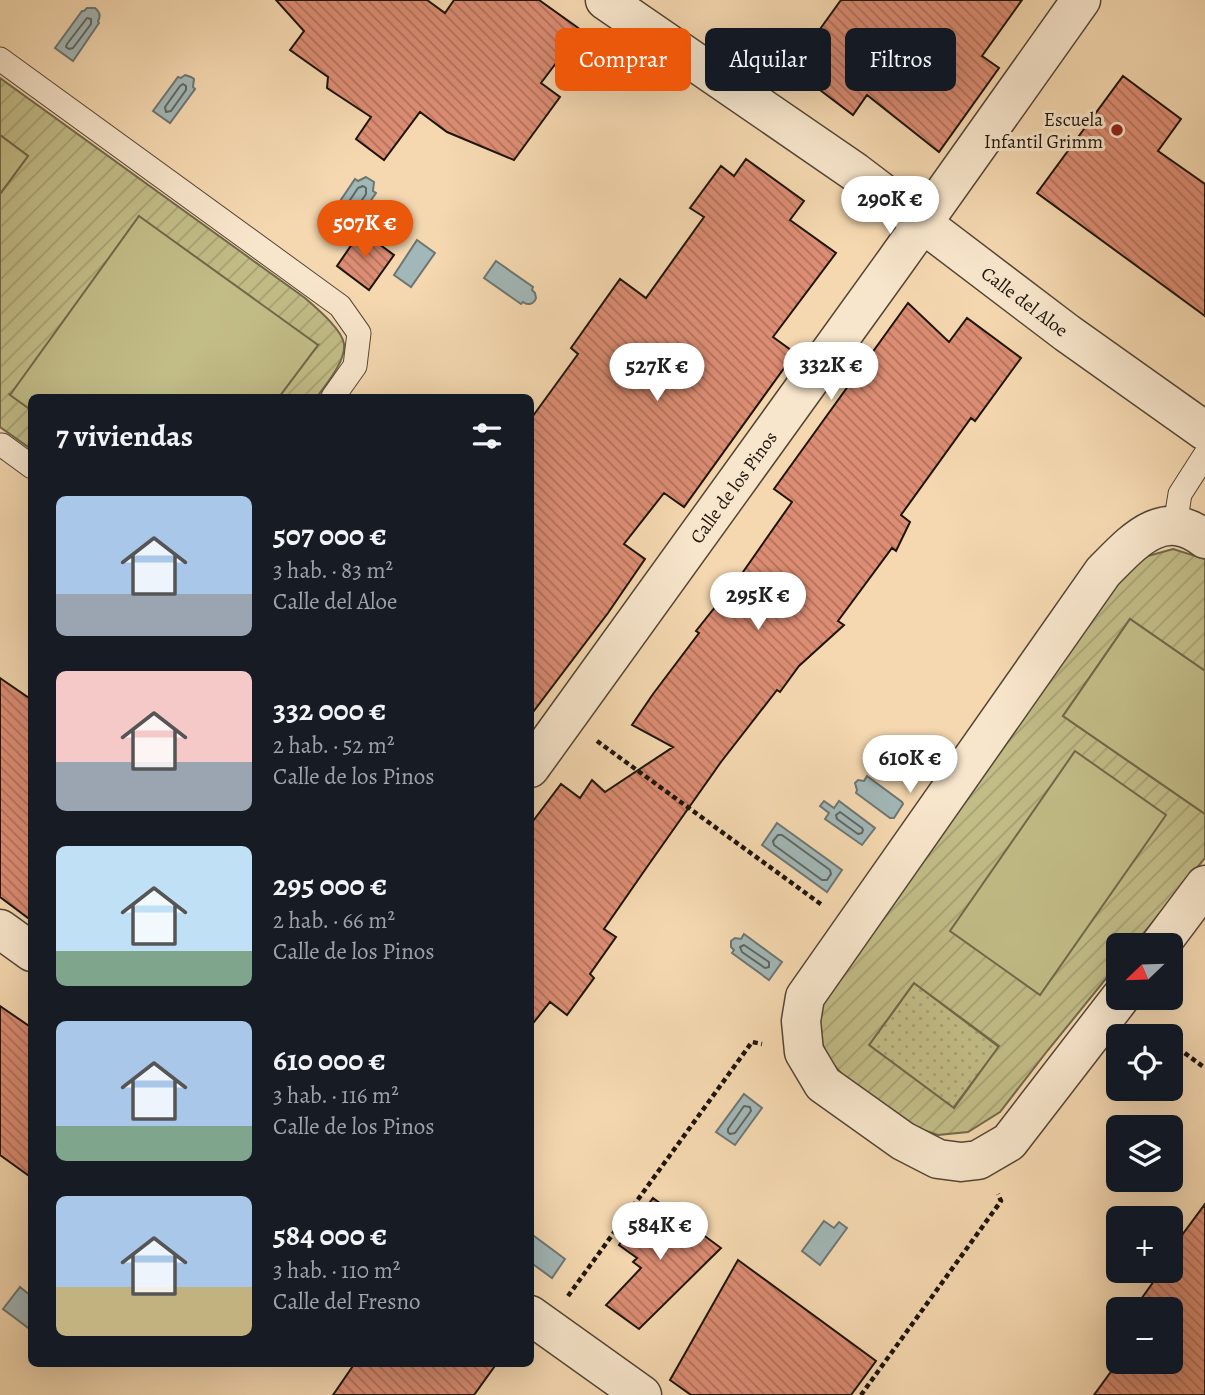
<!DOCTYPE html>
<html lang="es">
<head>
<meta charset="utf-8">
<style>
	body { margin:0; font-family:Alegreya,serif; background:#20242c; color:#f1f3f6; height:100vh; display:flex; flex-direction:column; font-size:26px; white-space:nowrap }
	* { box-sizing:border-box; margin:0 }
	p { font-size:23px; color:#9ea1a6 }
	.icon { flex:none; width:38px; height:38px; fill:none; stroke:currentColor; stroke-width:2; stroke-linecap:round; stroke-linejoin:round }
	.map { position:relative; flex:1; overflow:hidden }
	.side { position:absolute; left:28px; top:394px; width:506px; height:973px; display:flex; flex-direction:column; background:#171b24; border-radius:10px; box-shadow:0 7px 28px #0002 }
	.side>* { flex:none }
	.guide { position:absolute; left:555px; top:28px; width:544px; height:63px; display:flex; gap:14px }
	.needle { width:46px; rotate:247deg }
	.controls { position:absolute; left:1106px; top:933px; display:grid; gap:14px }
	.controls a { display:grid; place-items:center; width:77px; height:77px; border-radius:10px; background:#171b24; box-shadow:0 7px 28px #0002; font-size:35px }
	.price { position:absolute; translate:-50% -60px; padding:0 16px; border-radius:24px; background:#fff; color:#222; font-size:23px; line-height:46px; filter:drop-shadow(0 2px 4px #0008) }
	.price::after { content:''; position:absolute; left:50%; top:42px; width:21px; height:16px; margin-left:-10px; background:inherit; clip-path:polygon(0 0,100% 0,50% 100%) }
	.price.on { background:#ea580c; color:#fff }
	ul { padding:0; list-style:none }
	li { display:flex; align-items:center; gap:21px; height:175px; padding:0 28px }
	li span { display:grid; place-items:center; flex:none; width:196px; height:140px; border-radius:10px; color:#555 }
	li>.icon { margin-inline-start:auto }
	span .icon { width:84px; height:84px; fill:#fffc; stroke-width:1 }
	li b { font-size:30px }
	h2 { display:flex; justify-content:space-between; align-items:center; height:84px; padding:0 28px; font-size:30px }
	.pill { padding:0 24px; border-radius:10px; background:#171b24; box-shadow:0 7px 28px #0002; font-size:24px; line-height:63px }
	.pill.on { background:#ea580c; color:#fff }
	.map>svg:first-child { display:block }
	.park { fill:url(#park-dots); stroke:#70684a; stroke-width:2 }
	.garden { fill:url(#garden-furrows); stroke:#70684a; stroke-width:2; fill-rule:evenodd }
	.pitch { fill:#c2bc87; stroke:#70684a; stroke-width:2 }
	.water { fill:#a2b7b7; stroke:#6d7673; stroke-width:2 }
	.lines { fill:none; stroke-linecap:round; stroke-linejoin:round }
	.shore { stroke:#606662; stroke-width:2 }
	.building { fill:url(#building-back-hatch); stroke:#1e150c; stroke-width:2 }
	.service-casing { stroke:#544635; stroke-width:25 }
	.minor-casing { stroke:#544635; stroke-width:41 }
	.path { stroke:#1e150c; stroke-width:4.5; stroke-dasharray:5 3.5; stroke-linecap:butt }
	.service { stroke:#f8e6cc; stroke-width:23 }
	.minor { stroke:#f8e6cc; stroke-width:38 }
	.poi-dot { fill:#8f2418; stroke:#f8e6cc; stroke-width:2.5 }
	.labels { text-anchor:middle; stroke-width:6; stroke-linejoin:round; paint-order:stroke }
	.poi-label { font-size:19px; fill:#1e150c; stroke:#f8e6cc; text-anchor:end }
	.street-label { font-size:19px; fill:#1e150c; stroke:#f8e6cc }
</style>
</head>
<body>
<div class="map">
<svg width="1205" height="1395" viewBox="0 0 1205 1395">
	<defs>
		<pattern id="park-dots" width="8" height="8" patternUnits="userSpaceOnUse" patternTransform="scale(1.75)"><rect width="8" height="8" fill="#c2bc87"/><path d="M2 2h.1M6 6h.1" fill="none" stroke="#a6a173" stroke-width="1.8" stroke-linecap="round"/></pattern>
		<pattern id="garden-furrows" width="10" height="10" patternUnits="userSpaceOnUse" patternTransform="scale(1.75)"><rect width="10" height="10" fill="#c2bc87"/><path d="M-1 1l2-2M0 10L10 0M9 11l2-2" fill="none" stroke="#a6a173"/></pattern>
		<pattern id="building-back-hatch" width="6" height="6" patternUnits="userSpaceOnUse" patternTransform="scale(1.75)"><rect width="6" height="6" fill="#dc8d73"/><path d="M-1 5l2 2M0 0l6 6M5-1l2 2" fill="none" stroke="#b2725d"/></pattern>
	</defs>
	<rect width="100%" height="100%" fill="#f5d8b0"/>
	<filter id="stains"><feTurbulence type="fractalNoise" baseFrequency=".00286" numOctaves="4"/><feColorMatrix values="0 0 0 0 .2 0 0 0 0 .09 0 0 0 0 .02 0 0 0 .5 -.17"/></filter>
	<radialGradient id="worn" r=".72"><stop offset=".6" stop-color="#630" stop-opacity="0"/><stop offset="1" stop-color="#630" stop-opacity=".3"/></radialGradient>
	<path class="park" d="M914,983L999,1047L953,1108L869,1045Z"/>
	<path class="garden" d="M0,78L305,298C316,308 342,329 344,344C346,361 326,384 317,397H279L318,345L10,394L31,410V449L0,427V194L28,156L0,135Z
		M1173,549L1205,559V671L1130,619L1063,716L1205,814V858L1134,945H1118V964L1048,1050L1000,1112L968,1132L938,1135L908,1125L851,1085L828,1058L818,1032L820,1003L1122,573L1148,556ZM914,983L999,1046L954,1108L869,1045Z"/>
	<path class="pitch" d="M0,135L28,156L0,194Z
		M139,216L318,345L279,397H32L31,410L10,395Z
		M1130,619L1205,671V814L1063,716Z
		M1075,751L1166,815L1040,995L950,931Z"/>
	<path class="water" d="M87,8H95C100,12 101,16 98,21L99,23L73,61L55,48L82,11H84Z
		M185,75L191,77L194,79L193,87L195,89L170,123L153,111L178,77L181,78Z
		M366,177L374,182L373,191L376,193L348,233L328,219L355,179L358,181Z
		M417,240L435,253L411,287L394,275Z
		M496,261L533,287L532,290L535,293L536,298C534,304 528,306 523,302L521,304L484,278Z
		M867,776L902,802L903,804L894,818H890L856,793L857,790L855,783L858,780L864,781Z
		M824,801L834,808L839,801L875,828L862,845L825,819L829,813L820,806Z
		M777,823L842,870L827,892L762,845Z
		M744,934L782,962L769,980L732,953L734,950L731,947V941L735,938L741,939Z
		M744,1094L762,1108L735,1145L716,1132Z
		M824,1221L834,1228L839,1222L847,1228L820,1265L802,1251Z
		M530,1233L565,1259L552,1278L530,1262Z
		M20,1287L31,1296V1330L3,1309Z"/>
	<g class="lines">
		<path class="shore" d="M87,18L91,19V24L73,48L69,49L66,47L67,44Z
			M183,84L186,86V90L171,111L166,112L165,107L180,86Z
			M363,186L366,188V194L348,221H344L340,219V215L358,188Z
			M840,812L862,828L863,830L862,833L858,834L837,819L836,815Z
			M778,835H782L830,870L831,874L827,880H822L774,845L773,841Z
			M744,945L769,962V967L765,968L742,952L740,947Z
			M744,1106L750,1107L751,1111L735,1133L730,1134L728,1132V1129Z"/>
	</g>
	<path class="building" d="M276,0H427L445,13L454,0H539L581,30L541,83L560,97L514,160L447,132L420,112L384,160L356,139L371,117L327,88L328,77L290,50L304,31Z
		M841,0H1022L982,56L999,68L939,152L867,95L853,115L812,84L829,46L815,36Z
		M1123,76L1181,119L1158,151L1205,184V316L1037,193Z
		M746,159L804,201L790,220L836,253L773,337L795,353L684,507L664,493L624,544L645,559L608,613L530,716V420L578,354L571,348L620,279L646,298L704,217L690,208L721,166L734,176Z
		M361,231L394,255L369,290L337,266Z
		M908,303L949,342L967,318L1021,358L975,421L971,418L901,515L910,522L896,551L892,548L838,621L844,625L799,666L780,692L777,690L721,762L647,867L604,929L616,937L590,974L594,978L567,1015L550,1002L530,1027V825L561,784L580,798L592,780L605,792L673,747L632,725L653,694L699,633L696,631L743,572L792,502L774,489Z
		M0,678L32,700V921L0,897Z
		M0,1006L32,1028V1178L0,1155Z
		M653,1198L721,1248L639,1329L606,1305L641,1268L633,1262L637,1258L619,1245Z
		M1205,1204V1395H1094L1118,1362H1171V1309H1134L1159,1274L1156,1270H1171V1250Z
		M738,1260L876,1361L851,1395H691L670,1380Z
		M355,1363H497L474,1395H333Z"/>
	<g class="lines">
		<defs>
			<path id="service" d="M0,59L340,306L359,333L355,366L333,397
				M0,445H2L32,467
				M1175,525L1180,494L1205,455"/>
			<path id="minor" d="M605,0L855,172L1067,333L1205,431
				M530,768L895,262L1081,0
				M0,929L32,952
				M1160,945L1205,885
				M1120,998L1009,1142L978,1160L961,1162L938,1159L903,1141L823,1084L804,1052L801,1021L805,997L1103,572C1133,542 1162,506 1205,539
				M530,1315L642,1395"/>
		</defs>
		<use href="#service" class="service-casing"/>
		<use href="#minor" class="minor-casing"/>
		<path class="path" d="M597,741L822,905
			M1148,1026L1162,1036
			M1171,1043L1205,1068
			M568,1296L752,1042L762,1044
			M861,1395L1001,1201L998,1194"/>
		<use href="#service" class="service"/>
		<use href="#minor" class="minor"/>
	</g>
	<circle class="poi-dot" cx="1117" cy="130" r="7"/>
	<g class="labels">
		<g class="poi-label">
			<text x="1103" y="126">Escuela<tspan x="1103" dy="22">Infantil Grimm</tspan></text>
		</g>
		<g class="street-label">
			<text transform="translate(1025 301) rotate(37)" y="7">Calle del Aloe</text>
			<text transform="translate(733 487) rotate(-54)" y="7">Calle de los Pinos</text>
		</g>
	</g>
	<rect width="100%" height="100%" filter="url(#stains)"/>
	<rect width="100%" height="100%" fill="url(#worn)"/>
</svg>
<div class="controls">
<a><svg class="needle" viewBox="-14 -14 28 28"><path d="M0-13l5 13h-10z" fill="#e53935"/><path d="M0 13l5-13h-10z" fill="#9ea1a6"/></svg></a>
<a><svg class="icon" aria-label="locate" viewBox="0 0 24 24"><circle cx="12" cy="12" r="6"/><path d="M12 2v4M12 18v4M2 12h4M18 12h4"/></svg></a>
<a><svg class="icon" aria-label="layers" viewBox="0 0 24 24"><path d="M12 4l9 5-9 5-9-5zM3 14l9 5 9-5"/></svg></a>
<a>+</a>
<a>−</a>
</div>
<b class="price" style="left:890px;top:236px">290K €</b>
<b class="price on" style="left:365px;top:260px">507K €</b>
<b class="price" style="left:831px;top:402px">332K €</b>
<b class="price" style="left:657px;top:403px">527K €</b>
<b class="price" style="left:758px;top:632px">295K €</b>
<b class="price" style="left:910px;top:795px">610K €</b>
<b class="price" style="left:660px;top:1262px">584K €</b>
<div class="guide">
<a class="pill on">Comprar</a>
<a class="pill">Alquilar</a>
<a class="pill">Filtros</a>
</div>
<section class="side">
<h2>7 viviendas<svg class="icon" aria-label="filters" viewBox="0 0 24 24"><path d="M4 7h16M4 17h16"/><circle cx="9" cy="7" r="2"/><circle cx="15" cy="17" r="2"/></svg></h2>
<ul>
<li><span style="background:linear-gradient(#a9c7e8 70%,#9aa5b1 0)"><svg class="icon" aria-label="home" viewBox="0 0 24 24"><path d="M3 11l9-7 9 7M6 9v11h12V9"/></svg></span><div><b>507 000 €</b><p>3 hab. · 83 m²</p><p>Calle del Aloe</p></div></li>
<li><span style="background:linear-gradient(#f6c9c9 65%,#9aa5b1 0)"><svg class="icon" aria-label="home" viewBox="0 0 24 24"><path d="M3 11l9-7 9 7M6 9v11h12V9"/></svg></span><div><b>332 000 €</b><p>2 hab. · 52 m²</p><p>Calle de los Pinos</p></div></li>
<li><span style="background:linear-gradient(#bfe0f5 75%,#7fa58c 0)"><svg class="icon" aria-label="home" viewBox="0 0 24 24"><path d="M3 11l9-7 9 7M6 9v11h12V9"/></svg></span><div><b>295 000 €</b><p>2 hab. · 66 m²</p><p>Calle de los Pinos</p></div></li>
<li><span style="background:linear-gradient(#a9c7e8 75%,#7fa58c 0)"><svg class="icon" aria-label="home" viewBox="0 0 24 24"><path d="M3 11l9-7 9 7M6 9v11h12V9"/></svg></span><div><b>610 000 €</b><p>3 hab. · 116 m²</p><p>Calle de los Pinos</p></div></li>
<li><span style="background:linear-gradient(#a9c7e8 65%,#c2b280 0)"><svg class="icon" aria-label="home" viewBox="0 0 24 24"><path d="M3 11l9-7 9 7M6 9v11h12V9"/></svg></span><div><b>584 000 €</b><p>3 hab. · 110 m²</p><p>Calle del Fresno</p></div></li>
</ul>
</section>
</div>
</body>
</html>
